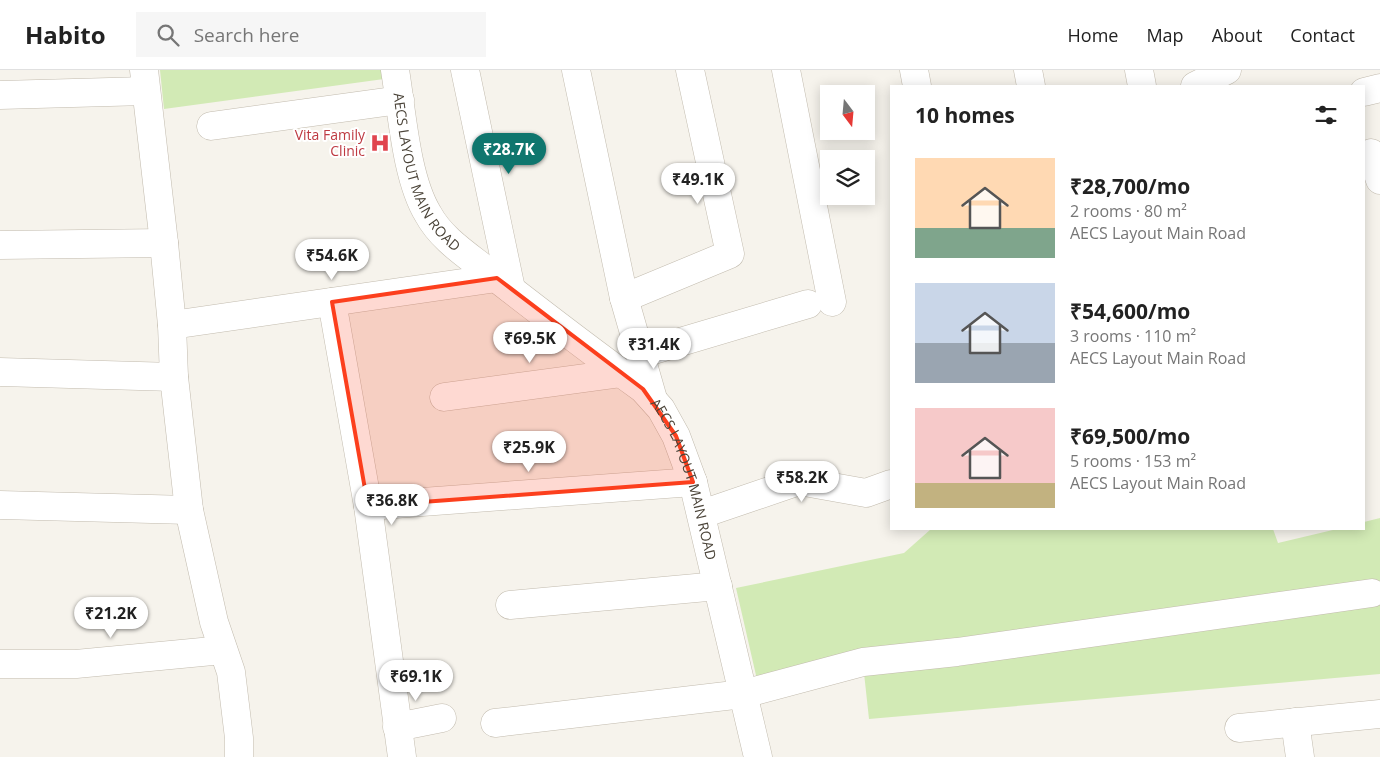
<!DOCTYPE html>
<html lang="en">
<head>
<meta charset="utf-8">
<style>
	body { margin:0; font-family:"Open Sans",sans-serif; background:#f6f6f6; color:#222; height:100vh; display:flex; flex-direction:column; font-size:19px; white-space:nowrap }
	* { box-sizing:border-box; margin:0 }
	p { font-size:16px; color:#767676 }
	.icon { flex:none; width:28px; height:28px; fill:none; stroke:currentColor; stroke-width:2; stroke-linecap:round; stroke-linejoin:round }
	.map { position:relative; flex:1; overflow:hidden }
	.drawer { position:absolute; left:890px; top:15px; width:475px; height:445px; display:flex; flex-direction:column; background:#fff; border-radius:0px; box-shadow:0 2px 12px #0003 }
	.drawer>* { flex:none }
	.needle { width:32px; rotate:164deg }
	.controls { position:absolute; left:820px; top:15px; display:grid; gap:10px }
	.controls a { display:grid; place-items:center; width:55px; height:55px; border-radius:0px; background:#fff; box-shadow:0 2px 12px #0003; font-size:25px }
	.price { position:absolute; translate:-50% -42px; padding:0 11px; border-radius:18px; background:#fff; color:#222; font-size:16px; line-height:32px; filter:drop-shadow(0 1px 2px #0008) }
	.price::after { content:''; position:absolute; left:50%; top:30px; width:15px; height:11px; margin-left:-8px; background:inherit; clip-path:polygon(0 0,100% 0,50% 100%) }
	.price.active { background:#0f766e; color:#fff }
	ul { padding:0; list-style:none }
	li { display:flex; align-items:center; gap:15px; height:125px; padding:0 25px }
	li span { display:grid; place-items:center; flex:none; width:140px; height:100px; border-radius:0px; color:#555 }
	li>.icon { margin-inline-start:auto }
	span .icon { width:60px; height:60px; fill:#fffc; stroke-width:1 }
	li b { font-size:21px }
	h2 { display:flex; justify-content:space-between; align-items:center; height:60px; padding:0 25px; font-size:21px }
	header { display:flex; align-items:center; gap:30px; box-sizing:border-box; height:70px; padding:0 25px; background:#fff; border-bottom:1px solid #e0e0e0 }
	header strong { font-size:24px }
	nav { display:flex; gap:28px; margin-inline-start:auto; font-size:18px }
	.search { width:350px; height:45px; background:#f6f6f6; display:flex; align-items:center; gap:12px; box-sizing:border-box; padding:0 18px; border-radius:0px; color:#767676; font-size:19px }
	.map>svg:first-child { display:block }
	.green { fill:#d2eab5 }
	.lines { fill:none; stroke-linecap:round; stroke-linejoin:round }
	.minor-casing { stroke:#c2bbae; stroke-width:29 }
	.minor { stroke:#fff; stroke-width:28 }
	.marked { fill:#fc3f1d; fill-opacity:0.2; stroke:#fc3f1d; stroke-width:4; stroke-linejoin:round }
	.labels { text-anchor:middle; stroke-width:4; stroke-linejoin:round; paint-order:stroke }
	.health-label { font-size:14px; fill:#be3a42; stroke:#fff; text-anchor:end }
	.street-label { font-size:14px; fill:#4b4439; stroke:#fff }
</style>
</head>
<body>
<header>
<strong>Habito</strong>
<div class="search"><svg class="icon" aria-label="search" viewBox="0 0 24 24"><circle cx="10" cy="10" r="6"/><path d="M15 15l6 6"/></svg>Search here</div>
<nav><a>Home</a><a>Map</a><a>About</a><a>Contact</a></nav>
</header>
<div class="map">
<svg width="1380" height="687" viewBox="0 0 1380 687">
	<rect width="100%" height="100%" fill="#f6f3ec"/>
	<path class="green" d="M160,0H382L384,9L164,39Z
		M1380,448V604L869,649L864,603L758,614L736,518L904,483L931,459H1273L1278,473L1337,459H1364V452Z"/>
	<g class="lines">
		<defs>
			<g id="minor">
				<path d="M144,0L164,173L172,255L174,307L189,440L214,552L231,602L239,668V687"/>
				<path id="s1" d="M395,0C402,42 406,108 428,144C442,170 469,186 491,204C541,243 592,282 643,319L661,339L676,366L693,412L758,687"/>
				<path d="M465,0L511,219"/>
				<path d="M576,0L624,228L653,329"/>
				<path d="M786,0L832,232"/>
				<path d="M914,0L917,16"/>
				<path d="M1028,0L1031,16"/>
				<path d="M1139,0L1142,16"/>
				<path d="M1195,16L1227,0"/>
				<path d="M1364,22L1380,18"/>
				<path d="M0,25L146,21"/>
				<path d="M211,56L400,30"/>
				<path d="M1371,83L1380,110"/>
				<path d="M0,175L164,173"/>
				<path d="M624,228L730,184L690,0"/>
				<path d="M332,232L368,436L402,687"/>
				<path d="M172,255L497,208"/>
				<path d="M640,284L808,234"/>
				<path d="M0,302L174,307"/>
				<path d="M444,327L622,303"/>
				<path d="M0,435L189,440"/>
				<path d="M368,436L693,412"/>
				<path d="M702,444L799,411L866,423L891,414"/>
				<path d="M510,535L718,516"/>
				<path d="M0,594H76L223,580"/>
				<path d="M1295,652L1300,687"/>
				<path d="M495,653L743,624L863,592L957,582L1372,523"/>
				<path d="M397,657L442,648"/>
				<path d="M1239,658L1380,644"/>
			</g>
		</defs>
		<use href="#minor" class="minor-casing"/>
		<use href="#minor" class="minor"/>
	</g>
	<path class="marked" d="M497,208L643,319L676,366L693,412L368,436L332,232Z"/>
	<defs>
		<symbol id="hospital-bare" viewBox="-9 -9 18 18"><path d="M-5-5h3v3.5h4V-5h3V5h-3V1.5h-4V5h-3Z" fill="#e0444e" stroke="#fff" stroke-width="2.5" paint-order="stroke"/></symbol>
	</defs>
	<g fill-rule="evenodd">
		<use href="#hospital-bare" x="366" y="59" width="28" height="28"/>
	</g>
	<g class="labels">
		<g class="health-label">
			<text x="365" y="70">Vita Family<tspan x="365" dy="16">Clinic</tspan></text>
		</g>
		<g class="street-label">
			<text dy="5" stroke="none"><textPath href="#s1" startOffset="109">AECS LAYOUT MAIN ROAD</textPath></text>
			<text dy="5" stroke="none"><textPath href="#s1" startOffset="528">AECS LAYOUT MAIN ROAD</textPath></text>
		</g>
	</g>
</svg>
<div class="controls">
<a><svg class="needle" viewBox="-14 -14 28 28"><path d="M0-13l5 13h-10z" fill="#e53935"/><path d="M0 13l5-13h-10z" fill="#767676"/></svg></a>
<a><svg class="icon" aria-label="layers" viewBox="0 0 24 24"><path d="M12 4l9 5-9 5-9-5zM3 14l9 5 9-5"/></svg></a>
</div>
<b class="price active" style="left:509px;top:105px">₹28.7K</b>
<b class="price" style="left:698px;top:135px">₹49.1K</b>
<b class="price" style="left:332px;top:211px">₹54.6K</b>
<b class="price" style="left:530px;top:294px">₹69.5K</b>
<b class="price" style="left:654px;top:300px">₹31.4K</b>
<b class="price" style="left:529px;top:403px">₹25.9K</b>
<b class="price" style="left:802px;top:433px">₹58.2K</b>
<b class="price" style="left:392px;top:456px">₹36.8K</b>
<b class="price" style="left:111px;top:569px">₹21.2K</b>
<b class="price" style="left:416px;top:632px">₹69.1K</b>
<section class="drawer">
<h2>10 homes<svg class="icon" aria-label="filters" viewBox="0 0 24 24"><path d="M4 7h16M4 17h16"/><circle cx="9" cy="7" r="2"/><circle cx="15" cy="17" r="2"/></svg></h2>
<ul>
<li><span style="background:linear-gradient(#ffd9b3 70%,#7fa58c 0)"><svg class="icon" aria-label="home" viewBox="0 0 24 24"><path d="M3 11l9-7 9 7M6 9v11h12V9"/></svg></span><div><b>₹28,700/mo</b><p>2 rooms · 80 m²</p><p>AECS Layout Main Road</p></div></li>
<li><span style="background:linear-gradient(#c9d6e8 60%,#9aa5b1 0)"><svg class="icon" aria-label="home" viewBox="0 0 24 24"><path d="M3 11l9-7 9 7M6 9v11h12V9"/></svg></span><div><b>₹54,600/mo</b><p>3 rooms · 110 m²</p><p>AECS Layout Main Road</p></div></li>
<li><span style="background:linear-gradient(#f6c9c9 75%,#c2b280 0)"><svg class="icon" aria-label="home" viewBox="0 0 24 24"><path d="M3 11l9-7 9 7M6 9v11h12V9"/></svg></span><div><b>₹69,500/mo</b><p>5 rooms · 153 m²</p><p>AECS Layout Main Road</p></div></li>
</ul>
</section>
</div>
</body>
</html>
